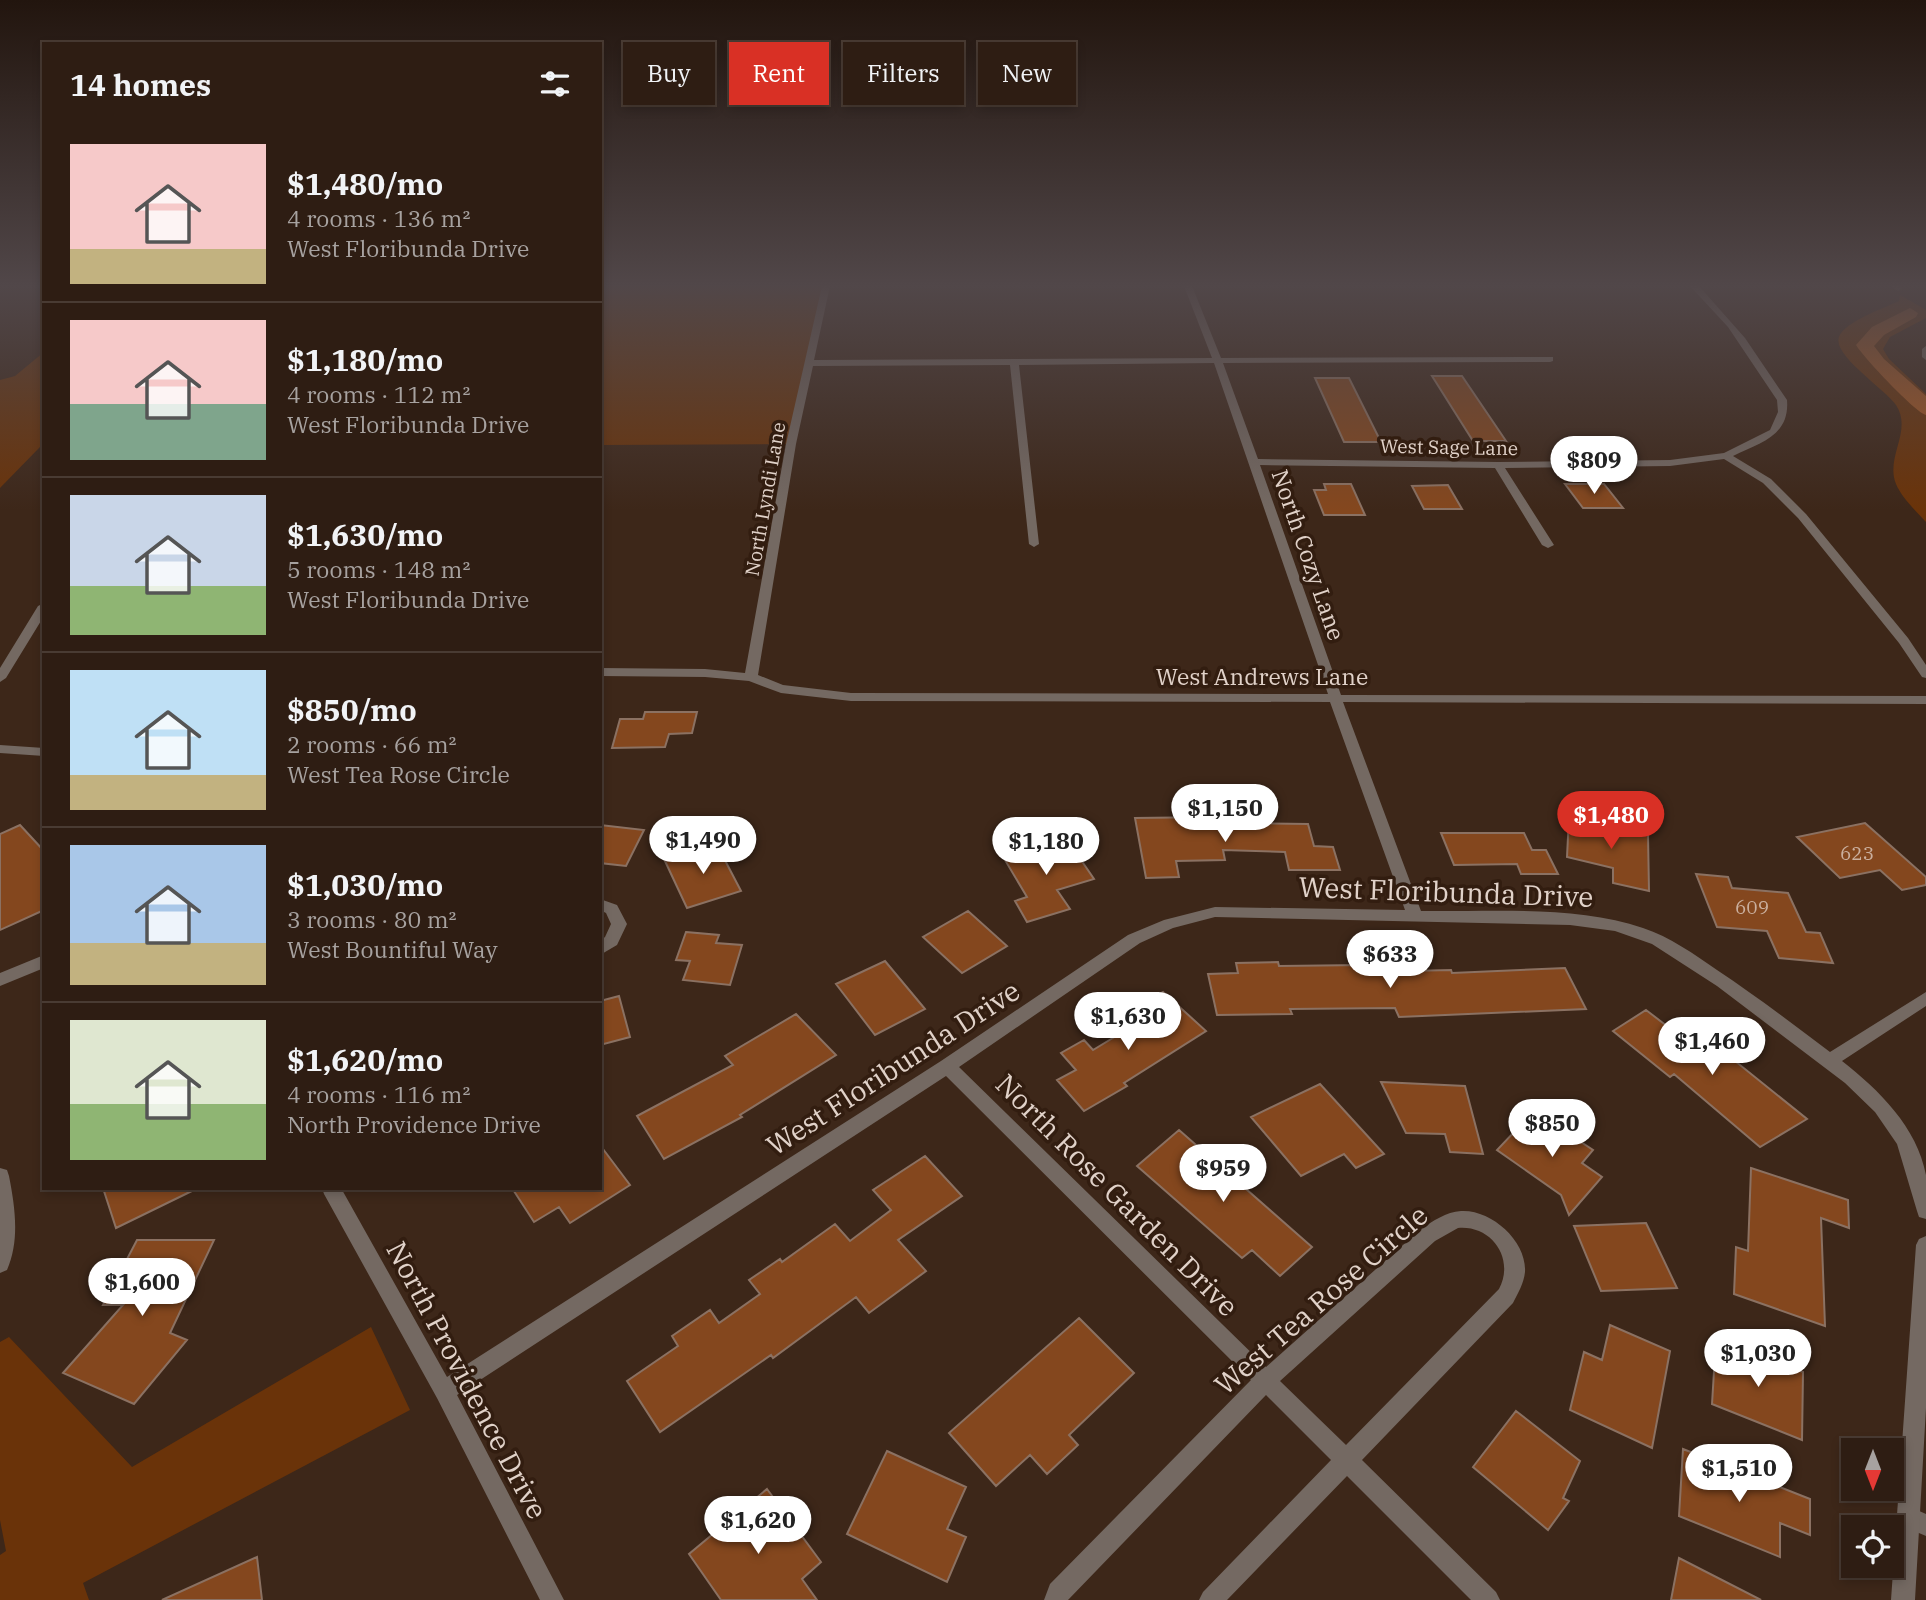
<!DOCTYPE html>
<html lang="en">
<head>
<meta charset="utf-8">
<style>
	body { margin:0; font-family:"IBM Plex Serif",serif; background:#36261c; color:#f1f3f6; height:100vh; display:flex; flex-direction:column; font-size:26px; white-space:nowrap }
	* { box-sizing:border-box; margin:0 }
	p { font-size:23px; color:#a7a2a0 }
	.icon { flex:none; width:38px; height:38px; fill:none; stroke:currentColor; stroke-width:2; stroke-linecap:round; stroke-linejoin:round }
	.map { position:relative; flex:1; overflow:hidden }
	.drawer { position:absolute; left:42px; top:42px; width:560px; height:1148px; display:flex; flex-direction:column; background:#2e1d13; border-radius:0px; box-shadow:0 4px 10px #0003,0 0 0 2px #493b33 }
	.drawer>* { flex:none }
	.hud { position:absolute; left:623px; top:42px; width:665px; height:63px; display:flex; gap:14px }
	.needle { width:46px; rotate:180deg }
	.buttons { position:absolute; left:1841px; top:1438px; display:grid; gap:14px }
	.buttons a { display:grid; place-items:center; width:63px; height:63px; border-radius:0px; background:#2e1d13; box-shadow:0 4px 10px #0003,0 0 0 2px #493b33; font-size:35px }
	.price { position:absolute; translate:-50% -60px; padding:0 16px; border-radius:24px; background:#fff; color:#222; font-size:23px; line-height:46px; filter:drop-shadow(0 2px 4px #0008) }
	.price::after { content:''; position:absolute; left:50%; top:42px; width:21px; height:16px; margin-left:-10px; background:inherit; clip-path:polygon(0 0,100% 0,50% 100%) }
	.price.selected { background:#d93025; color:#fff }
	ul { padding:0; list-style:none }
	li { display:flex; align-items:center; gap:21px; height:175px; padding:0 28px }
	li+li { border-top:2px solid #493b33 }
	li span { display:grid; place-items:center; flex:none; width:196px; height:140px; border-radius:0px; color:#555 }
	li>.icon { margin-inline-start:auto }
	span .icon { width:84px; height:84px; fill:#fffc; stroke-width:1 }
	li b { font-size:30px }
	h2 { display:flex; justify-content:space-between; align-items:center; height:84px; padding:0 28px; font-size:30px }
	.pill { padding:0 24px; border-radius:0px; background:#2e1d13; box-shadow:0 4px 10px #0003,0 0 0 2px #493b33; font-size:24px; line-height:63px }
	.pill.selected { background:#d93025; color:#fff }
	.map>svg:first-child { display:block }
	.green { fill:#6a3309 }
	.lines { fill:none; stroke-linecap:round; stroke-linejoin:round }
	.canal { fill:#a85821; fill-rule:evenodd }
	.building { fill:#84471e; stroke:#8b7162; stroke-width:2 }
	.lane { fill:#746962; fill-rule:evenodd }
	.street { fill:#746962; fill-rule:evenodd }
	.labels { text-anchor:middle; stroke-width:7; stroke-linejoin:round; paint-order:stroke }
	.far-street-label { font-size:19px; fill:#e1d2c9; stroke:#321d10 }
	.number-label { font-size:19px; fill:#caaf9e }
	.street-label { font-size:23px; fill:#e1d2c9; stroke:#321d10 }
	.near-street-label { font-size:28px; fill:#e1d2c9; stroke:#321d10 }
</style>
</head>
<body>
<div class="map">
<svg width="1926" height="1600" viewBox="0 0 1926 1600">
	<rect width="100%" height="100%" fill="#3d2719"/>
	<path class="green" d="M600,286H826L791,444L600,445Z
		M1900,295L1926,310V318L1890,337L1883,349L1889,359L1926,394V522C1916,511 1902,498 1896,484C1885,457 1913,431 1896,405C1885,389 1832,355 1839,337C1844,322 1884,308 1899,301Z
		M44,352V447H40L0,488V380L15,376Z
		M371,1327L410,1410L83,1583L89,1600H0V1555L6,1551L0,1520V1342L9,1337L132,1467Z"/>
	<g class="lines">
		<path class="canal" d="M1910,308L1918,313L1916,317L1884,335L1874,346L1884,359L1926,396V415C1915,412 1864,358 1856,345L1872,327Z"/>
	</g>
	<path class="building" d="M1432,376H1462L1506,441H1473Z
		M1315,378H1349L1381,442H1344Z
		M1324,484H1351L1365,515H1324L1314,490H1326Z
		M1565,484H1604L1623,508H1583Z
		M1448,485L1462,509H1424L1412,486Z
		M645,712H697L692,733L669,734L665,747L612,748L620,719H643Z
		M1215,817L1216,823L1308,824L1314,846L1333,847L1340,870H1289L1285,852L1223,850L1225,860L1176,861L1179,877L1146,878L1135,818Z
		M1569,817L1648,835L1649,891L1613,883V868L1567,857Z
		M1865,823L1926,877V885L1902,890L1880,870L1840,878L1797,837Z
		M20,825L44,851V910L0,930V834Z
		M600,825L644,830L626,866L600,863Z
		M1441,833H1524L1532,850H1546L1558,874H1521L1517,864L1454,865Z
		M1066,838L1094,879L1057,890L1070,909L1027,922L1015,901L1027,897L1002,855Z
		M717,845L741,891L687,908L665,861Z
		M1696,874L1728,877L1732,888L1788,893L1806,932L1820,933L1833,963L1779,958L1767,931L1717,927Z
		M968,911L1007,946L962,973L923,937Z
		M686,932L719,935L716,943L742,945L730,985L683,980L690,961L676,960Z
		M885,961L925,1009L875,1035L836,984Z
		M1278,962L1279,966L1363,965L1365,972L1451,970L1452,973L1565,968L1586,1009L1399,1017L1395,1008L1290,1009L1292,1014L1217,1015L1208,974L1238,973L1236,963Z
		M1163,992L1206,1031L1124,1083L1127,1086L1084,1111L1057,1080L1076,1070L1061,1053L1084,1040L1093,1050L1144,1019L1134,1009Z
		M619,996L630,1037L600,1045V1001Z
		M1646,1010L1676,1033L1689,1024L1807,1119L1760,1147L1674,1074L1670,1077L1613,1031Z
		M796,1014L836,1055L740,1115L742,1117L664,1159L637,1116L733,1065L725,1056Z
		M1381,1082L1465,1086L1483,1154L1450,1152L1445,1134L1406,1133Z
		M1320,1084L1384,1154L1356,1168L1344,1154L1301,1176L1251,1117Z
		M1534,1111L1593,1150L1582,1163L1602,1177L1569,1215L1561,1195L1497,1150Z
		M1179,1130L1312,1247L1280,1276L1252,1250L1242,1258L1137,1166Z
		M600,1145L630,1185L570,1223L559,1207L534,1222L512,1188H600Z
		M925,1156L962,1196L898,1240L926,1271L869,1313L856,1297L773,1358L771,1355L660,1432L627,1381L678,1346L672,1336L710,1310L719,1323L760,1294L749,1280L780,1259L782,1262L835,1224L850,1241L891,1210L873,1190Z
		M1751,1168L1848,1200L1849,1228L1821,1218L1825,1326L1734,1294L1736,1247L1748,1251Z
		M103,1188H198L116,1228Z
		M1646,1223L1677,1288L1601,1291L1574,1226Z
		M137,1240H214L170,1333L187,1340L134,1404L63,1373L123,1305H103Z
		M1079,1318L1134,1373L1069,1435L1078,1445L1047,1474L1030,1455L996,1486L949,1433Z
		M1610,1325L1670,1351L1652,1448L1570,1410L1584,1352L1602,1360Z
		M1716,1339L1803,1372L1802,1440L1712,1404Z
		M1516,1411L1580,1461L1563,1498L1569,1501L1548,1530L1473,1467Z
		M1683,1449L1810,1499V1535L1780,1523V1557L1679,1516Z
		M887,1451L966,1487L947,1529L966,1537L947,1582L847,1534Z
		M767,1489L821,1562L802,1579L817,1600H721L689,1554Z
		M257,1557L262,1600H162Z
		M1679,1558L1761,1600H1671Z"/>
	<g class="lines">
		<path class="lane" d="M1891,286H1900L1902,289L1898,291Z
			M1926,346V360L1922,357V349Z
			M1908,1506L1926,1514V1536L1900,1525L1897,1517L1900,1509Z"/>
		<path class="street" d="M822,286H830L814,360L1212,358L1184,286H1192L1221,358L1553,357V361L1550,362L1223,363L1258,459L1498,462L1670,460L1724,453L1770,430L1778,412L1777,400L1728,327L1690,286H1699L1745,338L1787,400C1790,436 1760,443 1733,456L1771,479L1806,514L1908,638L1926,665V678L1922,677L1899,643L1798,518L1763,483L1724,459L1670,466L1505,468L1554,545L1548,548L1542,545L1495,468L1260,465L1341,695L1926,696V704L1343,702L1421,911C1491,912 1577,905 1643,928C1670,937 1694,954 1717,970C1756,996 1793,1024 1830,1052L1926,992V1006L1842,1061C1879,1090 1917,1127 1926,1175C1926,1189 1926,1205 1926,1219L1919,1217L1917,1211L1897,1144L1875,1112L1845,1083L1717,986L1652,944L1615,931L1570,925L1215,917L1173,928L1140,943L959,1067L1266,1367L1421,1229C1433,1221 1446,1212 1461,1211C1491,1209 1527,1241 1525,1272C1524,1283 1518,1293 1513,1303L1362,1460L1496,1592L1500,1600H1471L1347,1476L1227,1600H1199L1203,1592L1331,1460L1266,1395L1068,1600H1044L1050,1584L1251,1380L946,1076L457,1395L564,1600H540L437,1398L324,1194L322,1188H341L447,1377L941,1061L1128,935L1164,920L1215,907L1405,910L1330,702L851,701L781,693L749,681L705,677L600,676V668L705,669L745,673L786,444ZM1214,363L1328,694L851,693L783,685L758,675L796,444L813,366L1010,365L1029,544L1034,547L1039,544L1019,365ZM1458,1228C1492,1225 1515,1259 1499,1289L1346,1445L1280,1381L1435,1241Z
			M44,603V616L6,678L0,682V668L38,606Z
			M0,745L44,748V756L0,753Z
			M600,899L617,905L627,924L617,945L600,955V941L605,937L611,924L606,913L600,910Z
			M44,955V968L0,986V973Z
			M0,1168L7,1170L9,1176C15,1207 20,1240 7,1270L0,1273Z
			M1926,1236V1408L1915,1600H1891L1916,1245L1919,1239Z"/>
	</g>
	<linearGradient id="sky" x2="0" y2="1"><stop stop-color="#22150e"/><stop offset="0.56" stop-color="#514749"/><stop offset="1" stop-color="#514749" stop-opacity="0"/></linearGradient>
	<rect width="1926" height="510" fill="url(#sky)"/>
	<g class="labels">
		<g class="far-street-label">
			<text transform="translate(1449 447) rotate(1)" y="7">West Sage Lane</text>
			<text transform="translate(765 499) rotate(-80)" y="7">North Lyndi Lane</text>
		</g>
		<g class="number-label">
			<text x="1857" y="860">623</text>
			<text x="1752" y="914">609</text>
		</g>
		<g class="street-label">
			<text transform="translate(1308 555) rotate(71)" y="8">North Cozy Lane</text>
			<text x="1262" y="685">West Andrews Lane</text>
		</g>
		<g class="near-street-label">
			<text transform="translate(1446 892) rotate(2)" y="10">West Floribunda Drive</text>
			<text transform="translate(893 1068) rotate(-33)" y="10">West Floribunda Drive</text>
			<text transform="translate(1117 1195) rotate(45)" y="10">North Rose Garden Drive</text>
			<text transform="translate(1321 1300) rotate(-41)" y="10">West Tea Rose Circle</text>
			<text transform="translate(467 1380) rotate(62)" y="10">North Providence Drive</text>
		</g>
	</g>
</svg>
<div class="buttons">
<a><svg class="needle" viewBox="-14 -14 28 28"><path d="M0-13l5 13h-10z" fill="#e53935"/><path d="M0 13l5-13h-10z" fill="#a7a2a0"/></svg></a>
<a><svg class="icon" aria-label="locate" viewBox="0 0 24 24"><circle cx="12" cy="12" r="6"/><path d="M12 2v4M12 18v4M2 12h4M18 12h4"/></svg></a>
</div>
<b class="price" style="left:1594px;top:496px">$809</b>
<b class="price" style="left:1225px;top:844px">$1,150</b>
<b class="price selected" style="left:1611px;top:851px">$1,480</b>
<b class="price" style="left:703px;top:876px">$1,490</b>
<b class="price" style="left:1046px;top:877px">$1,180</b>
<b class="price" style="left:1390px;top:990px">$633</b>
<b class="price" style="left:1128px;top:1052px">$1,630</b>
<b class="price" style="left:1712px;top:1077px">$1,460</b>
<b class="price" style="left:1552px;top:1159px">$850</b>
<b class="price" style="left:1223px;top:1204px">$959</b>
<b class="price" style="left:142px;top:1318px">$1,600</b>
<b class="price" style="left:1758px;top:1389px">$1,030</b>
<b class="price" style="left:1739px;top:1504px">$1,510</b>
<b class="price" style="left:758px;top:1556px">$1,620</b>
<div class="hud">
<a class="pill">Buy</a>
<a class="pill selected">Rent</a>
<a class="pill">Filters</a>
<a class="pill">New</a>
</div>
<section class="drawer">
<h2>14 homes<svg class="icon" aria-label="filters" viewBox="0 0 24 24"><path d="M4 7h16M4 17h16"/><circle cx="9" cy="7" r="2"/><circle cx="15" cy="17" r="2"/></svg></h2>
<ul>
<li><span style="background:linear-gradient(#f6c9c9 75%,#c2b280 0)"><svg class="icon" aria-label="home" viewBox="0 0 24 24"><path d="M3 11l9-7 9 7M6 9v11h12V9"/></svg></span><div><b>$1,480/mo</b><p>4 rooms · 136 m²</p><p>West Floribunda Drive</p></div></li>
<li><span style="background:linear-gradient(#f6c9c9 60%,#7fa58c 0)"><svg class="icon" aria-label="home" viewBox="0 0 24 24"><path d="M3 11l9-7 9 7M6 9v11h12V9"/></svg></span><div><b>$1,180/mo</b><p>4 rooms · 112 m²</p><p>West Floribunda Drive</p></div></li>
<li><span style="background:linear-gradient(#c9d6e8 65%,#8fb573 0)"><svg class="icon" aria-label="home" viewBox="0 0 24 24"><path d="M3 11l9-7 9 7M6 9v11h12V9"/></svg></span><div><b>$1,630/mo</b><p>5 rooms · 148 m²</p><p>West Floribunda Drive</p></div></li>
<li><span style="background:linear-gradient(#bfe0f5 75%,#c2b280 0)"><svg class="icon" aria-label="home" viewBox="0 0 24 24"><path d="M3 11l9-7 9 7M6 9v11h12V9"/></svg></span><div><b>$850/mo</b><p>2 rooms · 66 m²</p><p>West Tea Rose Circle</p></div></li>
<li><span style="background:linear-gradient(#a9c7e8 70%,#c2b280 0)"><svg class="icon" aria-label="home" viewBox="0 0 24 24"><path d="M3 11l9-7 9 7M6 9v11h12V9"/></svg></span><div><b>$1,030/mo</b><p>3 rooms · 80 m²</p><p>West Bountiful Way</p></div></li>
<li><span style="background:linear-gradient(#dfe7d0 60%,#8fb573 0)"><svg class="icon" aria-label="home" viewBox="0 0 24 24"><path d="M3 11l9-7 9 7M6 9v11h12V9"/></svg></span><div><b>$1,620/mo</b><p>4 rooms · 116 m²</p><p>North Providence Drive</p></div></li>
</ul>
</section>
</div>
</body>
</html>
